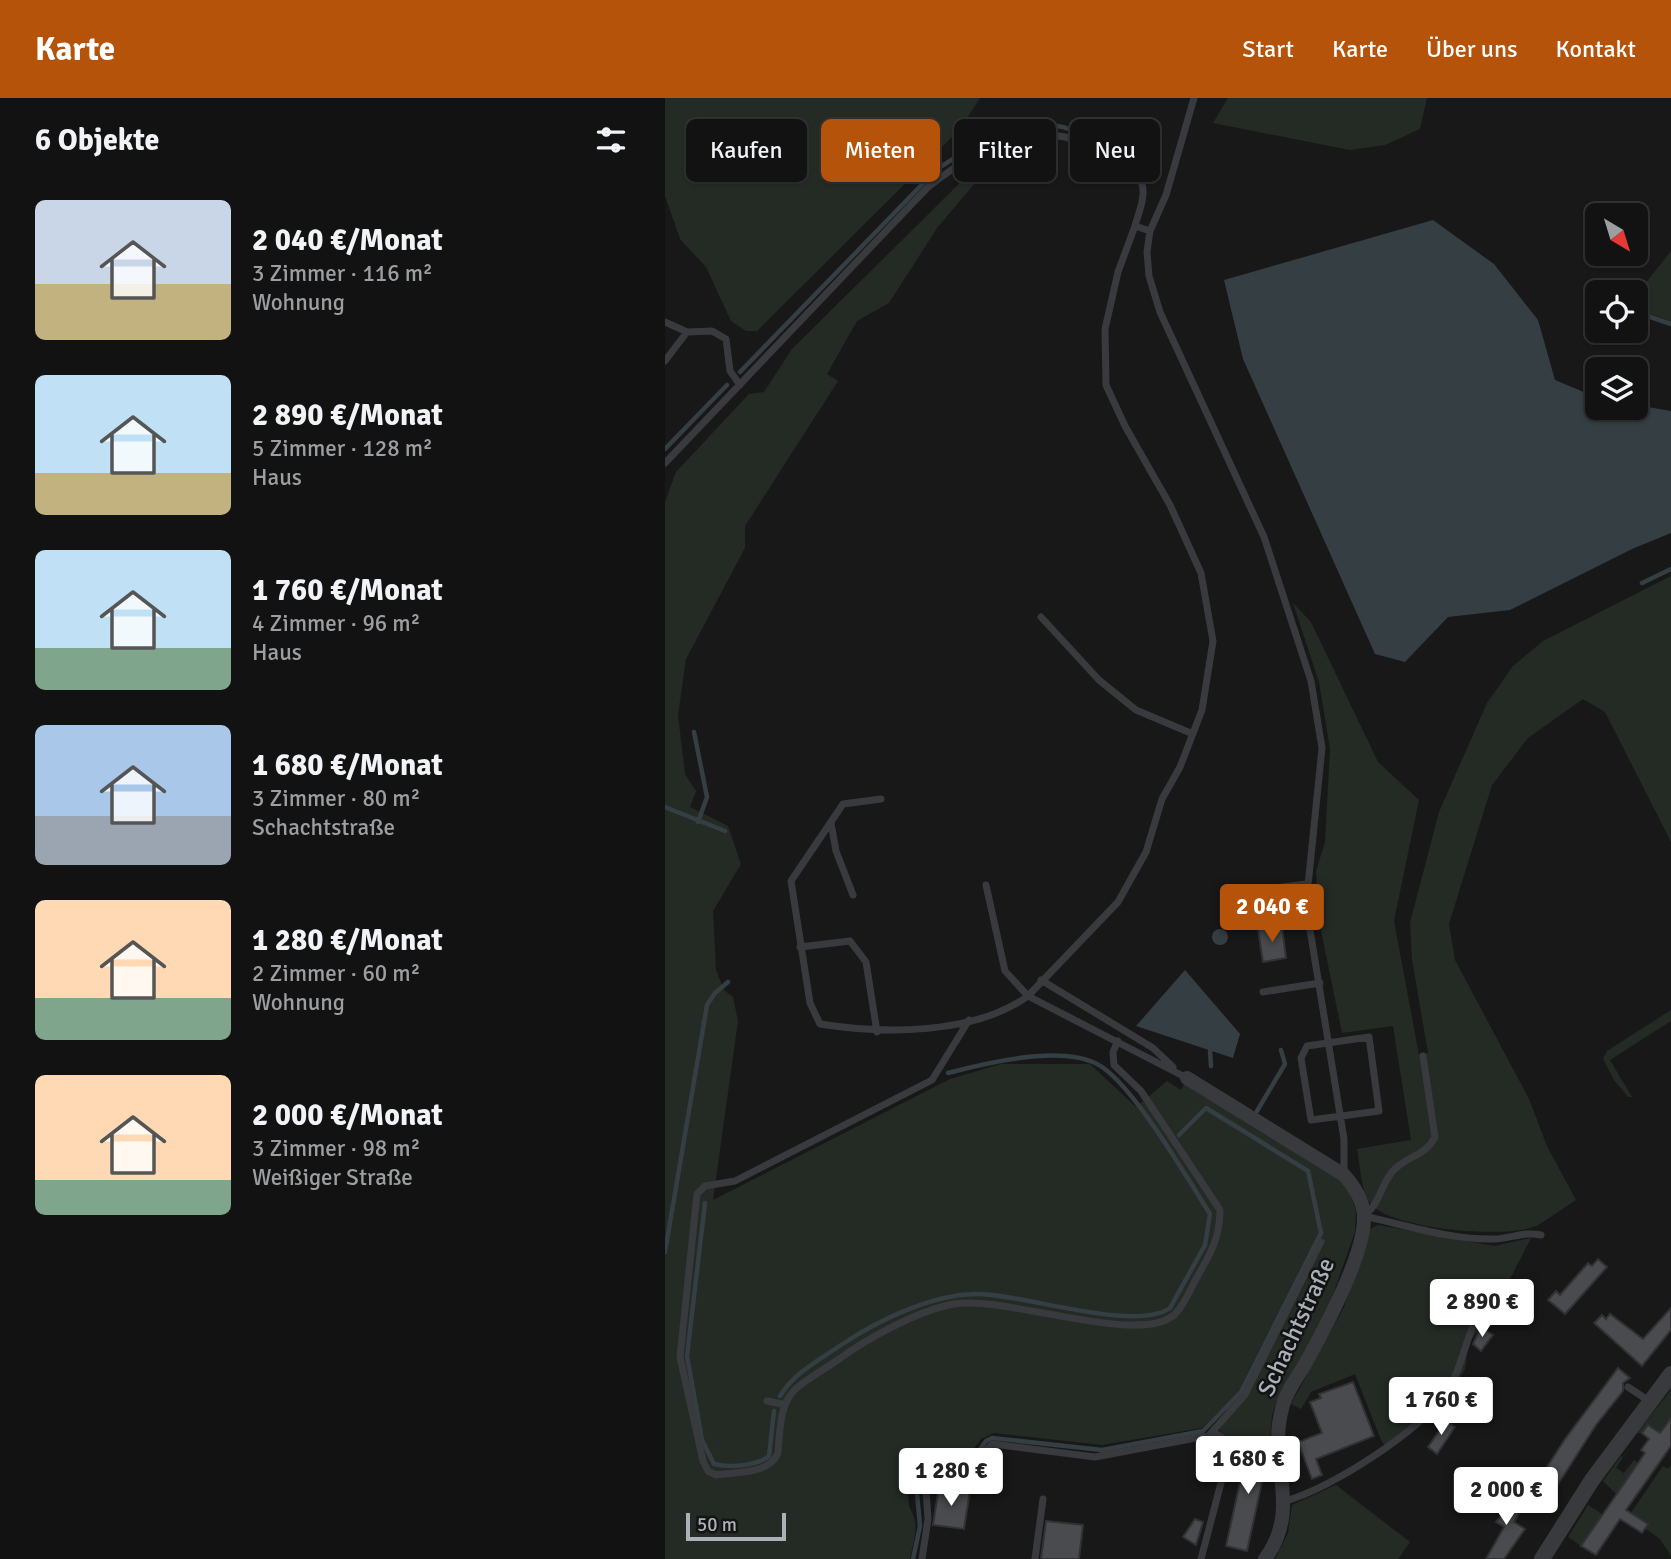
<!DOCTYPE html>
<html lang="de">
<head>
<meta charset="utf-8">
<style>
	body { margin:0; font-family:Signika,sans-serif; background:#1f2021; color:#f1f3f6; height:100vh; display:flex; flex-direction:column; font-size:26px; white-space:nowrap }
	* { box-sizing:border-box; margin:0 }
	p { font-size:23px; color:#9c9ea0 }
	.icon { flex:none; width:38px; height:38px; fill:none; stroke:currentColor; stroke-width:2; stroke-linecap:round; stroke-linejoin:round }
	.map { position:relative; flex:1; overflow:hidden }
	.panel { display:flex; flex-direction:column; background:#121213; width:665px }
	.panel>* { flex:none }
	.hud { position:absolute; left:21px; top:21px; width:665px; height:63px; display:flex; gap:14px }
	.needle { width:46px; rotate:142deg }
	.buttons { position:absolute; left:920px; top:105px; display:grid; gap:14px }
	.buttons a { display:grid; place-items:center; width:63px; height:63px; border-radius:10px; background:#121213; box-shadow:0 2px 5px #0004,0 0 0 2px #313233; font-size:35px }
	.scale { position:absolute; left:21px; bottom:18px; width:100px; box-sizing:border-box; padding-left:7px; border:4px solid #acb0b8; border-top:0; font-size:19px; line-height:24px; white-space:nowrap; color:#acb0b8; -webkit-text-stroke:5px #131314; paint-order:stroke }
	.price { position:absolute; translate:-50% -60px; padding:0 16px; border-radius:7px; background:#fff; color:#222; font-size:23px; line-height:46px; filter:drop-shadow(0 2px 4px #0008) }
	.price::after { content:''; position:absolute; left:50%; top:42px; width:21px; height:16px; margin-left:-10px; background:inherit; clip-path:polygon(0 0,100% 0,50% 100%) }
	.price.selected { background:#b45309; color:#fff }
	ul { padding:0; list-style:none }
	li { display:flex; align-items:center; gap:21px; height:175px; padding:0 35px }
	li span { display:grid; place-items:center; flex:none; width:196px; height:140px; border-radius:10px; color:#555 }
	li>.icon { margin-inline-start:auto }
	span .icon { width:84px; height:84px; fill:#fffc; stroke-width:1 }
	li b { font-size:30px }
	h2 { display:flex; justify-content:space-between; align-items:center; height:84px; padding:0 35px; font-size:30px }
	.chip { padding:0 24px; border-radius:10px; background:#121213; box-shadow:0 2px 5px #0004,0 0 0 2px #313233; font-size:24px; line-height:63px }
	.chip.selected { background:#b45309; color:#fff }
	header { display:flex; align-items:center; gap:42px; box-sizing:border-box; height:98px; padding:0 35px; background:#b45309; color:#fff }
	header strong { font-size:33px }
	nav { display:flex; gap:38px; margin-inline-start:auto; font-size:24px }
	main { display:flex; flex:1; min-height:0 }
	.map>svg:first-child { display:block }
	.green { fill:#242b25 }
	.water { fill:#343e43 }
	.lines { fill:none; stroke-linecap:round; stroke-linejoin:round }
	.stream { stroke:#343e43; stroke-width:4.5 }
	.building { fill:#4a4b4e; stroke:#323235; stroke-width:2 }
	.service { stroke:#393a3e; stroke-width:7 }
	.minor { stroke:#393a3e; stroke-width:14 }
	.tertiary { stroke:#393a3e; stroke-width:16 }
	.labels { text-anchor:middle; stroke-width:5; stroke-linejoin:round; paint-order:stroke }
	.street-label { font-size:24px; fill:#acb0b8; stroke:#131314 }
</style>
</head>
<body>
<header>
<strong>Karte</strong>
<nav><a>Start</a><a>Karte</a><a>Über uns</a><a>Kontakt</a></nav>
</header>
<main>
<section class="panel">
<h2>6 Objekte<svg class="icon" aria-label="filters" viewBox="0 0 24 24"><path d="M4 7h16M4 17h16"/><circle cx="9" cy="7" r="2"/><circle cx="15" cy="17" r="2"/></svg></h2>
<ul>
<li><span style="background:linear-gradient(#c9d6e8 60%,#c2b280 0)"><svg class="icon" aria-label="home" viewBox="0 0 24 24"><path d="M3 11l9-7 9 7M6 9v11h12V9"/></svg></span><div><b>2 040 €/Monat</b><p>3 Zimmer · 116 m²</p><p>Wohnung</p></div></li>
<li><span style="background:linear-gradient(#bfe0f5 70%,#c2b280 0)"><svg class="icon" aria-label="home" viewBox="0 0 24 24"><path d="M3 11l9-7 9 7M6 9v11h12V9"/></svg></span><div><b>2 890 €/Monat</b><p>5 Zimmer · 128 m²</p><p>Haus</p></div></li>
<li><span style="background:linear-gradient(#bfe0f5 70%,#7fa58c 0)"><svg class="icon" aria-label="home" viewBox="0 0 24 24"><path d="M3 11l9-7 9 7M6 9v11h12V9"/></svg></span><div><b>1 760 €/Monat</b><p>4 Zimmer · 96 m²</p><p>Haus</p></div></li>
<li><span style="background:linear-gradient(#a9c7e8 65%,#9aa5b1 0)"><svg class="icon" aria-label="home" viewBox="0 0 24 24"><path d="M3 11l9-7 9 7M6 9v11h12V9"/></svg></span><div><b>1 680 €/Monat</b><p>3 Zimmer · 80 m²</p><p>Schachtstraße</p></div></li>
<li><span style="background:linear-gradient(#ffd9b3 70%,#7fa58c 0)"><svg class="icon" aria-label="home" viewBox="0 0 24 24"><path d="M3 11l9-7 9 7M6 9v11h12V9"/></svg></span><div><b>1 280 €/Monat</b><p>2 Zimmer · 60 m²</p><p>Wohnung</p></div></li>
<li><span style="background:linear-gradient(#ffd9b3 75%,#7fa58c 0)"><svg class="icon" aria-label="home" viewBox="0 0 24 24"><path d="M3 11l9-7 9 7M6 9v11h12V9"/></svg></span><div><b>2 000 €/Monat</b><p>3 Zimmer · 98 m²</p><p>Weißiger Straße</p></div></li>
</ul>
</section>
<div class="map">
<svg width="1006" height="1461" viewBox="0 0 1006 1461">
	<rect width="100%" height="100%" fill="#181819"/>
	<path class="green" d="M0,0H315L295,31L92,233H81L66,223L41,169L15,141L0,98Z
		M563,0H762L755,31L720,47L685,52L548,25Z
		M309,71L320,73L272,130L224,205L192,223L162,276L173,283L80,428V450L21,561L13,617L20,676L31,693L25,709L63,728L76,766L48,813L51,872L59,892L68,899L73,923L48,1102L285,981L336,966H425L471,1009L502,983L516,992L519,986L674,1082L683,1091L691,1112L690,1134L662,1213L613,1301L607,1317L605,1348L584,1343L565,1346L553,1330L583,1299L659,1146L651,1141L573,1295L537,1330L437,1347L329,1335L316,1341L300,1363C274,1368 237,1369 244,1407C245,1412 249,1417 250,1423C252,1434 247,1450 245,1461H0V404L11,374L84,296L99,294L127,251Z
		M1006,153V223L971,211V197Z
		M1006,478V744L940,614L918,601L863,640L827,687L784,826L790,862L864,1001L882,1048L911,1102C898,1110 886,1119 875,1126C848,1143 721,1131 704,1104C696,1091 695,1067 692,1051L746,1042L728,928L677,935L654,823L651,773L660,744L665,651L654,584L628,505L646,524L713,664L754,702L729,823L754,957L763,955L747,861L745,825L774,714L822,605L848,568L878,543Z
		M1006,912V923L945,962L967,999H963L949,982L938,961L942,953Z
		M713,1127L829,1148L866,1140L828,1214L804,1244L800,1271L784,1298L723,1352L716,1342L690,1276L646,1294L636,1311L626,1306L679,1209L705,1131Z
		M1006,1292V1320L993,1338L983,1327L977,1335H972Z
		M956,1358L958,1359L951,1370L959,1375L969,1362L973,1365L951,1396L938,1383Z
		M1006,1367V1458L995,1441L980,1430L983,1425L973,1419L970,1423L963,1419L998,1368L1003,1371Z
		M671,1387L745,1444L733,1461H610L623,1435L627,1407Z
		M923,1407L937,1416L916,1448L903,1439Z"/>
	<path class="water" d="M768,122L829,166L873,222L890,282L933,300V310H971V307L1006,313V435L967,451L845,512L783,519L740,564L710,556L578,261L559,182Z
		M547 839a8 8 0 1 1 16 0a8 8 0 1 1-16 0Z
		M520,872L575,936L568,960L471,928Z"/>
	<g class="lines">
		<path class="stream" d="M971,214L1006,226
			M75,274L272,71C301,53 342,25 378,26C411,28 446,48 476,62
			M0,351L62,287
			M977,485L1006,471
			M29,634L42,699L33,724
			M0,709L60,733
			M545,953L546,968
			M592,1013L620,966L616,952
			M40,1105L22,1258L37,1342L49,1366C64,1370 92,1368 104,1358L109,1313
			M0,1154L42,907L50,895L63,884
			M115,1298C129,1275 154,1262 176,1247C212,1223 265,1197 310,1196C356,1195 469,1235 505,1210L540,1147L545,1116C522,1080 466,983 432,966C396,947 320,965 283,975
			M248,1461L255,1428L252,1395L256,1385L264,1376L303,1367L321,1343L327,1340L437,1352L538,1333L576,1294L656,1135L643,1073L541,1010L514,1037"/>
	</g>
	<path class="building" d="M617,828L621,860L598,864L593,831Z
		M933,1161L942,1169L900,1216L883,1202L891,1193L895,1197L923,1165L927,1168Z
		M1006,1210V1232L977,1268L929,1225L937,1217L941,1221L945,1216L978,1241Z
		M816,1229L828,1237L816,1253L808,1246Z
		M953,1270L965,1280L958,1285V1293L931,1327L876,1413L860,1403L900,1341Z
		M812,1280L822,1287L812,1302L802,1296Z
		M688,1284L709,1338L651,1361L657,1377L647,1381L633,1344L657,1335L645,1304L656,1300L654,1296Z
		M1006,1320V1348L961,1412L983,1426L977,1435L955,1421L931,1457L916,1448L980,1355L976,1352L984,1341L977,1335L983,1327L995,1335Z
		M781,1323L790,1329L772,1356L763,1349Z
		M584,1343L604,1348V1352L582,1453L561,1448Z
		M274,1388L305,1392L299,1431L268,1427Z
		M834,1394L858,1409L849,1424L860,1431L839,1461H821L839,1429L831,1424L839,1413L827,1406Z
		M530,1421L538,1424L531,1447L518,1439Z
		M381,1423L418,1427L414,1461H376Z"/>
	<g class="lines">
		<path class="service" d="M529,0L501,97L485,133L482,154L484,178L495,214L599,439L646,583L657,650L641,807L679,1041V1076
			M0,224L22,234L47,233L61,241L65,273L75,287
			M0,263L22,234
			M0,365L262,90C288,70 318,47 351,40C366,37 385,36 400,39C420,44 470,65 477,86C481,99 473,116 470,128L485,133
			M376,519L434,582L471,612L528,636
			M216,701L178,706L126,783L145,905L155,926C218,936 309,937 363,898L522,980
			M166,725L171,753L188,797
			M321,787L340,873L363,898L453,804L481,754L497,701L515,669L537,612L548,543L536,475L505,407L460,328L441,287L440,231L453,174L470,128
			M585,793L641,786
			M135,849L185,843L201,864L212,934
			M376,882L488,950L508,969
			M598,894L655,885
			M304,922L267,982L70,1083L40,1088L32,1096L15,1259L38,1363L43,1373L51,1377C71,1374 105,1376 113,1355C117,1289 123,1296 174,1261C203,1240 254,1212 289,1206C339,1197 473,1248 509,1217C518,1209 525,1192 531,1181C545,1157 555,1140 555,1112L476,993L449,967L448,954L453,943
			M704,939L714,1013L646,1022L636,960L642,948Z
			M700,1117C715,1105 715,1089 727,1074C740,1058 760,1059 770,1039L758,958
			M699,1118C740,1127 786,1142 828,1141C845,1141 859,1133 876,1137
			M963,1289L984,1303
			M102,1303L117,1306
			M545,1336L580,1297L656,1144
			M620,1403C665,1391 754,1334 781,1295C798,1269 800,1239 816,1211
			M257,1461L263,1421L261,1391C273,1375 291,1383 305,1370C314,1363 318,1352 328,1346L430,1359L552,1336L560,1342L562,1362L536,1461
			M370,1461L378,1401"/>
		<path class="minor" d="M522,980L679,1077C689,1088 699,1104 699,1119C700,1157 658,1234 639,1268C631,1281 620,1296 617,1311C602,1365 638,1409 600,1461"/>
		<path class="tertiary" d="M877,1461L927,1382L1006,1276"/>
	</g>
	<g class="labels">
		<g class="street-label">
			<text transform="translate(631 1229) rotate(-65)" y="8">Schachtstraße</text>
		</g>
	</g>
</svg>
<div class="buttons">
<a><svg class="needle" viewBox="-14 -14 28 28"><path d="M0-13l5 13h-10z" fill="#e53935"/><path d="M0 13l5-13h-10z" fill="#9c9ea0"/></svg></a>
<a><svg class="icon" aria-label="locate" viewBox="0 0 24 24"><circle cx="12" cy="12" r="6"/><path d="M12 2v4M12 18v4M2 12h4M18 12h4"/></svg></a>
<a><svg class="icon" aria-label="layers" viewBox="0 0 24 24"><path d="M12 4l9 5-9 5-9-5zM3 14l9 5 9-5"/></svg></a>
</div>
<div class="scale">50 m</div>
<b class="price selected" style="left:607px;top:846px">2 040 €</b>
<b class="price" style="left:817px;top:1241px">2 890 €</b>
<b class="price" style="left:776px;top:1339px">1 760 €</b>
<b class="price" style="left:583px;top:1398px">1 680 €</b>
<b class="price" style="left:286px;top:1410px">1 280 €</b>
<b class="price" style="left:841px;top:1429px">2 000 €</b>
<div class="hud">
<a class="chip">Kaufen</a>
<a class="chip selected">Mieten</a>
<a class="chip">Filter</a>
<a class="chip">Neu</a>
</div>
</div>
</main>
</body>
</html>
